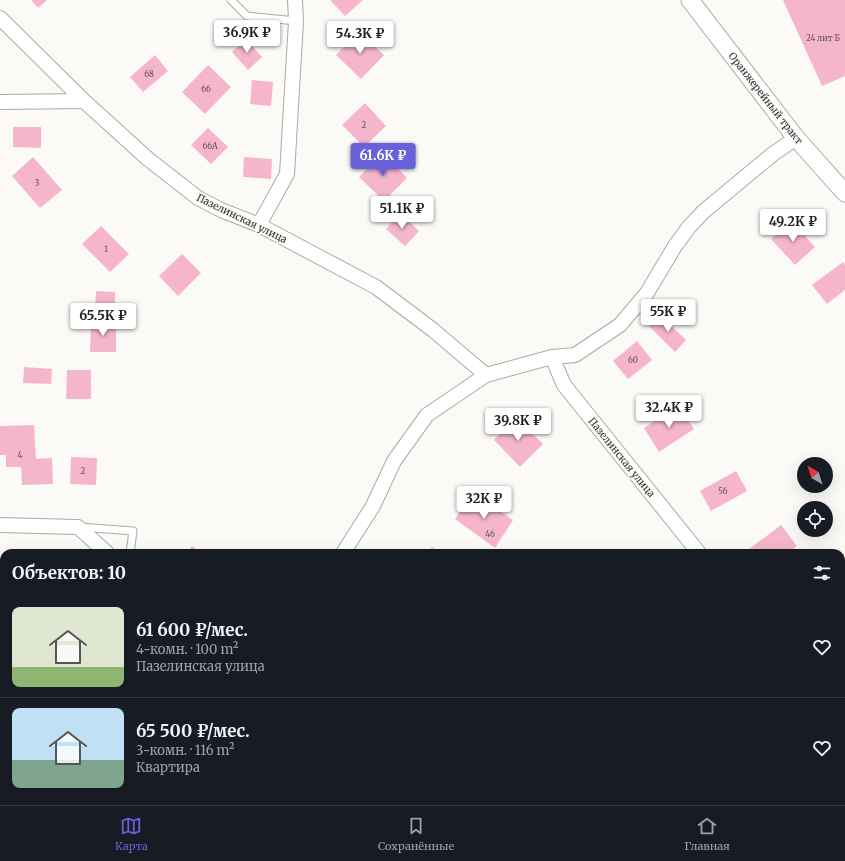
<!DOCTYPE html>
<html lang="ru">
<head>
<meta charset="utf-8">
<style>
	body { margin:0; font-family:Merriweather,serif; background:#242831; color:#f1f3f6; height:100vh; display:flex; flex-direction:column; font-size:15px; white-space:nowrap }
	* { box-sizing:border-box; margin:0 }
	p { font-size:13px; color:#9ea1a6 }
	.icon { flex:none; width:22px; height:22px; fill:none; stroke:currentColor; stroke-width:2; stroke-linecap:round; stroke-linejoin:round }
	.map { position:relative; flex:1; overflow:hidden }
	.panel { position:absolute; left:0px; top:549px; width:845px; height:256px; display:flex; flex-direction:column; background:#171b24; border-radius:12px 12px 0 0; box-shadow:0 4px 16px #0002 }
	.panel>* { flex:none }
	.needle { width:26px; rotate:321deg }
	.tools { position:absolute; left:797px; top:457px; display:grid; gap:8px }
	.tools a { display:grid; place-items:center; width:36px; height:36px; border-radius:50%; background:#171b24; box-shadow:0 4px 16px #0002; font-size:20px }
	.price { position:absolute; translate:-50% -34px; padding:0 9px; border-radius:4px; background:#fff; color:#222; font-size:13px; line-height:26px; filter:drop-shadow(0 1px 2px #0008) }
	.price::after { content:''; position:absolute; left:50%; top:24px; width:12px; height:9px; margin-left:-6px; background:inherit; clip-path:polygon(0 0,100% 0,50% 100%) }
	.price.active { background:#6961da; color:#fff }
	ul { padding:0; list-style:none }
	li { display:flex; align-items:center; gap:12px; height:100px; padding:0 12px }
	li+li { border-top:1px solid #363941 }
	li span { display:grid; place-items:center; flex:none; width:112px; height:80px; border-radius:8px; color:#555 }
	li>.icon { margin-inline-start:auto }
	span .icon { width:48px; height:48px; fill:#fffc; stroke-width:1 }
	li b { font-size:17px }
	h2 { display:flex; justify-content:space-between; align-items:center; height:48px; padding:0 12px; font-size:17px }
	.dock { display:flex; justify-content:space-around; align-items:center; height:56px; border-top:1px solid #363941; background:#171b24; font-size:11px; color:#9ea1a6 }
	.dock a { display:grid; justify-items:center; gap:2px }
	.dock .active { color:#6961da }
	.map>svg:first-child { display:block }
	.building { fill:#f5b6cd }
	.lines { fill:none; stroke-linecap:round; stroke-linejoin:round }
	.service-casing { stroke:#abaaa6; stroke-width:9 }
	.minor-casing { stroke:#abaaa6; stroke-width:16 }
	.tertiary-casing { stroke:#abaaa6; stroke-width:19 }
	.path { stroke:#9d9c99; stroke-width:2.5; stroke-dasharray:3 2; stroke-linecap:butt }
	.service { stroke:#fff; stroke-width:7 }
	.minor { stroke:#fff; stroke-width:14 }
	.tertiary { stroke:#fff; stroke-width:17 }
	.labels { text-anchor:middle; stroke-width:3.5; stroke-linejoin:round; paint-order:stroke }
	.number-label { font-size:8px; fill:#615156 }
	.street-label { font-size:10px; fill:#302f2e; stroke:#fbfaf6 }
</style>
</head>
<body>
<div class="map">
<svg width="845" height="805" viewBox="0 0 845 805">
	<rect width="100%" height="100%" fill="#fbfaf6"/>
	<path class="building" d="M31,0H47L38,8Z
		M330,0H363L345,16Z
		M783,0H845V76L822,86Z
		M359,31L384,55L361,79L336,55Z
		M246,39L262,57L248,70L232,52Z
		M155,55L168,71L143,92L130,77Z
		M208,65L231,87L205,114L182,92Z
		M252,80L273,82L271,106L250,104Z
		M365,103L386,126L364,147L342,125Z
		M13,127H41V148L13,147Z
		M208,128L228,147L211,164L191,145Z
		M383,153L407,178L384,201L359,177Z
		M33,157L62,190L40,208L12,176Z
		M244,157L272,159L271,179L243,177Z
		M400,213L419,231L405,246L386,229Z
		M791,220L815,247L795,265L771,239Z
		M101,226L129,254L110,272L82,244Z
		M182,254L201,273L178,296L159,276Z
		M843,262L845,265V290L827,304L812,285Z
		M96,291L115,292V308H95Z
		M660,315L686,340L675,352L649,326Z
		M91,322L116,323V352H90Z
		M637,341L652,360L628,379L613,361Z
		M24,367L52,369L51,384L23,383Z
		M67,370H91V399H66Z
		M678,405L694,429L659,452L644,428Z
		M516,418L543,444L520,467L494,440Z
		M34,425L36,459L52,458L53,484L22,485L21,467H6V455H0V426Z
		M71,457L97,458L96,485L70,484Z
		M736,471L747,491L711,511L700,491Z
		M473,493L513,520L495,548L455,519Z
		M781,525L797,546L788,553H744Z
		M192,546L201,553H187Z
		M432,547L441,553H428Z
		M0,614L4,615V639L0,638Z
		M120,801H158L162,805H116Z
		M219,801H243V805H219Z"/>
	<g class="lines">
		<defs>
			<path id="service" d="M231,0L247,16L296,21
				M80,527L133,531L130,553
				M841,776L845,768
				M824,805L827,801"/>
			<path id="minor" d="M0,18L84,101L148,159L198,198L221,210L259,225L376,287L433,330L486,375
				M0,102L84,101
				M259,225L287,174L296,21L295,0
				M552,357L564,385L699,553
				M0,525L78,527L107,553
				M343,553L373,506L394,461L427,415L486,375L552,357L575,355L620,325L647,293L675,246L689,227L703,212L773,154L796,138
				M841,667L845,664
				M841,717L845,722
				M265,805V801"/>
			<path id="tertiary" d="M690,0L796,138L845,193"/>
		</defs>
		<use href="#service" class="service-casing"/>
		<use href="#minor" class="minor-casing"/>
		<use href="#tertiary" class="tertiary-casing"/>
		<path class="path" d="M45,805L48,801"/>
		<use href="#service" class="service"/>
		<use href="#minor" class="minor"/>
		<use href="#tertiary" class="tertiary"/>
	</g>
	<g class="labels">
		<g class="number-label">
			<text x="823" y="41">24 лит Б</text>
			<text x="149" y="77">68</text>
			<text x="206" y="92">66</text>
			<text x="364" y="128">2</text>
			<text x="210" y="149">66А</text>
			<text x="37" y="186">3</text>
			<text x="106" y="252">1</text>
			<text x="633" y="363">60</text>
			<text x="20" y="458">4</text>
			<text x="83" y="474">2</text>
			<text x="723" y="494">56</text>
			<text x="490" y="537">46</text>
		</g>
		<g class="street-label">
			<text transform="translate(766 98) rotate(52)" y="4">Оранжерейный тракт</text>
			<text transform="translate(242 218) rotate(26)" y="4">Пазелинская улица</text>
			<text transform="translate(622 457) rotate(51)" y="4">Пазелинская улица</text>
		</g>
	</g>
</svg>
<div class="tools">
<a><svg class="needle" viewBox="-14 -14 28 28"><path d="M0-13l5 13h-10z" fill="#e53935"/><path d="M0 13l5-13h-10z" fill="#9ea1a6"/></svg></a>
<a><svg class="icon" aria-label="locate" viewBox="0 0 24 24"><circle cx="12" cy="12" r="6"/><path d="M12 2v4M12 18v4M2 12h4M18 12h4"/></svg></a>
</div>
<b class="price" style="left:247px;top:54px">36.9K ₽</b>
<b class="price" style="left:360px;top:55px">54.3K ₽</b>
<b class="price active" style="left:383px;top:177px">61.6K ₽</b>
<b class="price" style="left:402px;top:230px">51.1K ₽</b>
<b class="price" style="left:793px;top:243px">49.2K ₽</b>
<b class="price" style="left:668px;top:333px">55K ₽</b>
<b class="price" style="left:103px;top:337px">65.5K ₽</b>
<b class="price" style="left:669px;top:429px">32.4K ₽</b>
<b class="price" style="left:518px;top:442px">39.8K ₽</b>
<b class="price" style="left:484px;top:520px">32K ₽</b>
<section class="panel">
<h2>Объектов: 10<svg class="icon" aria-label="filters" viewBox="0 0 24 24"><path d="M4 7h16M4 17h16"/><circle cx="9" cy="7" r="2"/><circle cx="15" cy="17" r="2"/></svg></h2>
<ul>
<li><span style="background:linear-gradient(#dfe7d0 75%,#8fb573 0)"><svg class="icon" aria-label="home" viewBox="0 0 24 24"><path d="M3 11l9-7 9 7M6 9v11h12V9"/></svg></span><div><b>61 600 ₽/мес.</b><p>4-комн. · 100 m²</p><p>Пазелинская улица</p></div><svg class="icon" aria-label="heart" viewBox="0 0 24 24"><path d="M12 20l-8-8c-3-5 5-10 8-4 3-6 11-1 8 4z"/></svg></li>
<li><span style="background:linear-gradient(#bfe0f5 65%,#7fa58c 0)"><svg class="icon" aria-label="home" viewBox="0 0 24 24"><path d="M3 11l9-7 9 7M6 9v11h12V9"/></svg></span><div><b>65 500 ₽/мес.</b><p>3-комн. · 116 m²</p><p>Квартира</p></div><svg class="icon" aria-label="heart" viewBox="0 0 24 24"><path d="M12 20l-8-8c-3-5 5-10 8-4 3-6 11-1 8 4z"/></svg></li>
</ul>
</section>
</div>
<nav class="dock">
<a class="active"><svg class="icon" aria-label="map" viewBox="0 0 24 24"><path d="M3 6l6-2 6 2 6-2v14l-6 2-6-2-6 2zM9 4v14M15 6v14"/></svg>Карта</a>
<a><svg class="icon" aria-label="saved" viewBox="0 0 24 24"><path d="M7 4h10v16l-5-4-5 4z"/></svg>Сохранённые</a>
<a><svg class="icon" aria-label="home" viewBox="0 0 24 24"><path d="M3 11l9-7 9 7M6 9v11h12V9"/></svg>Главная</a>
</nav>
</body>
</html>
